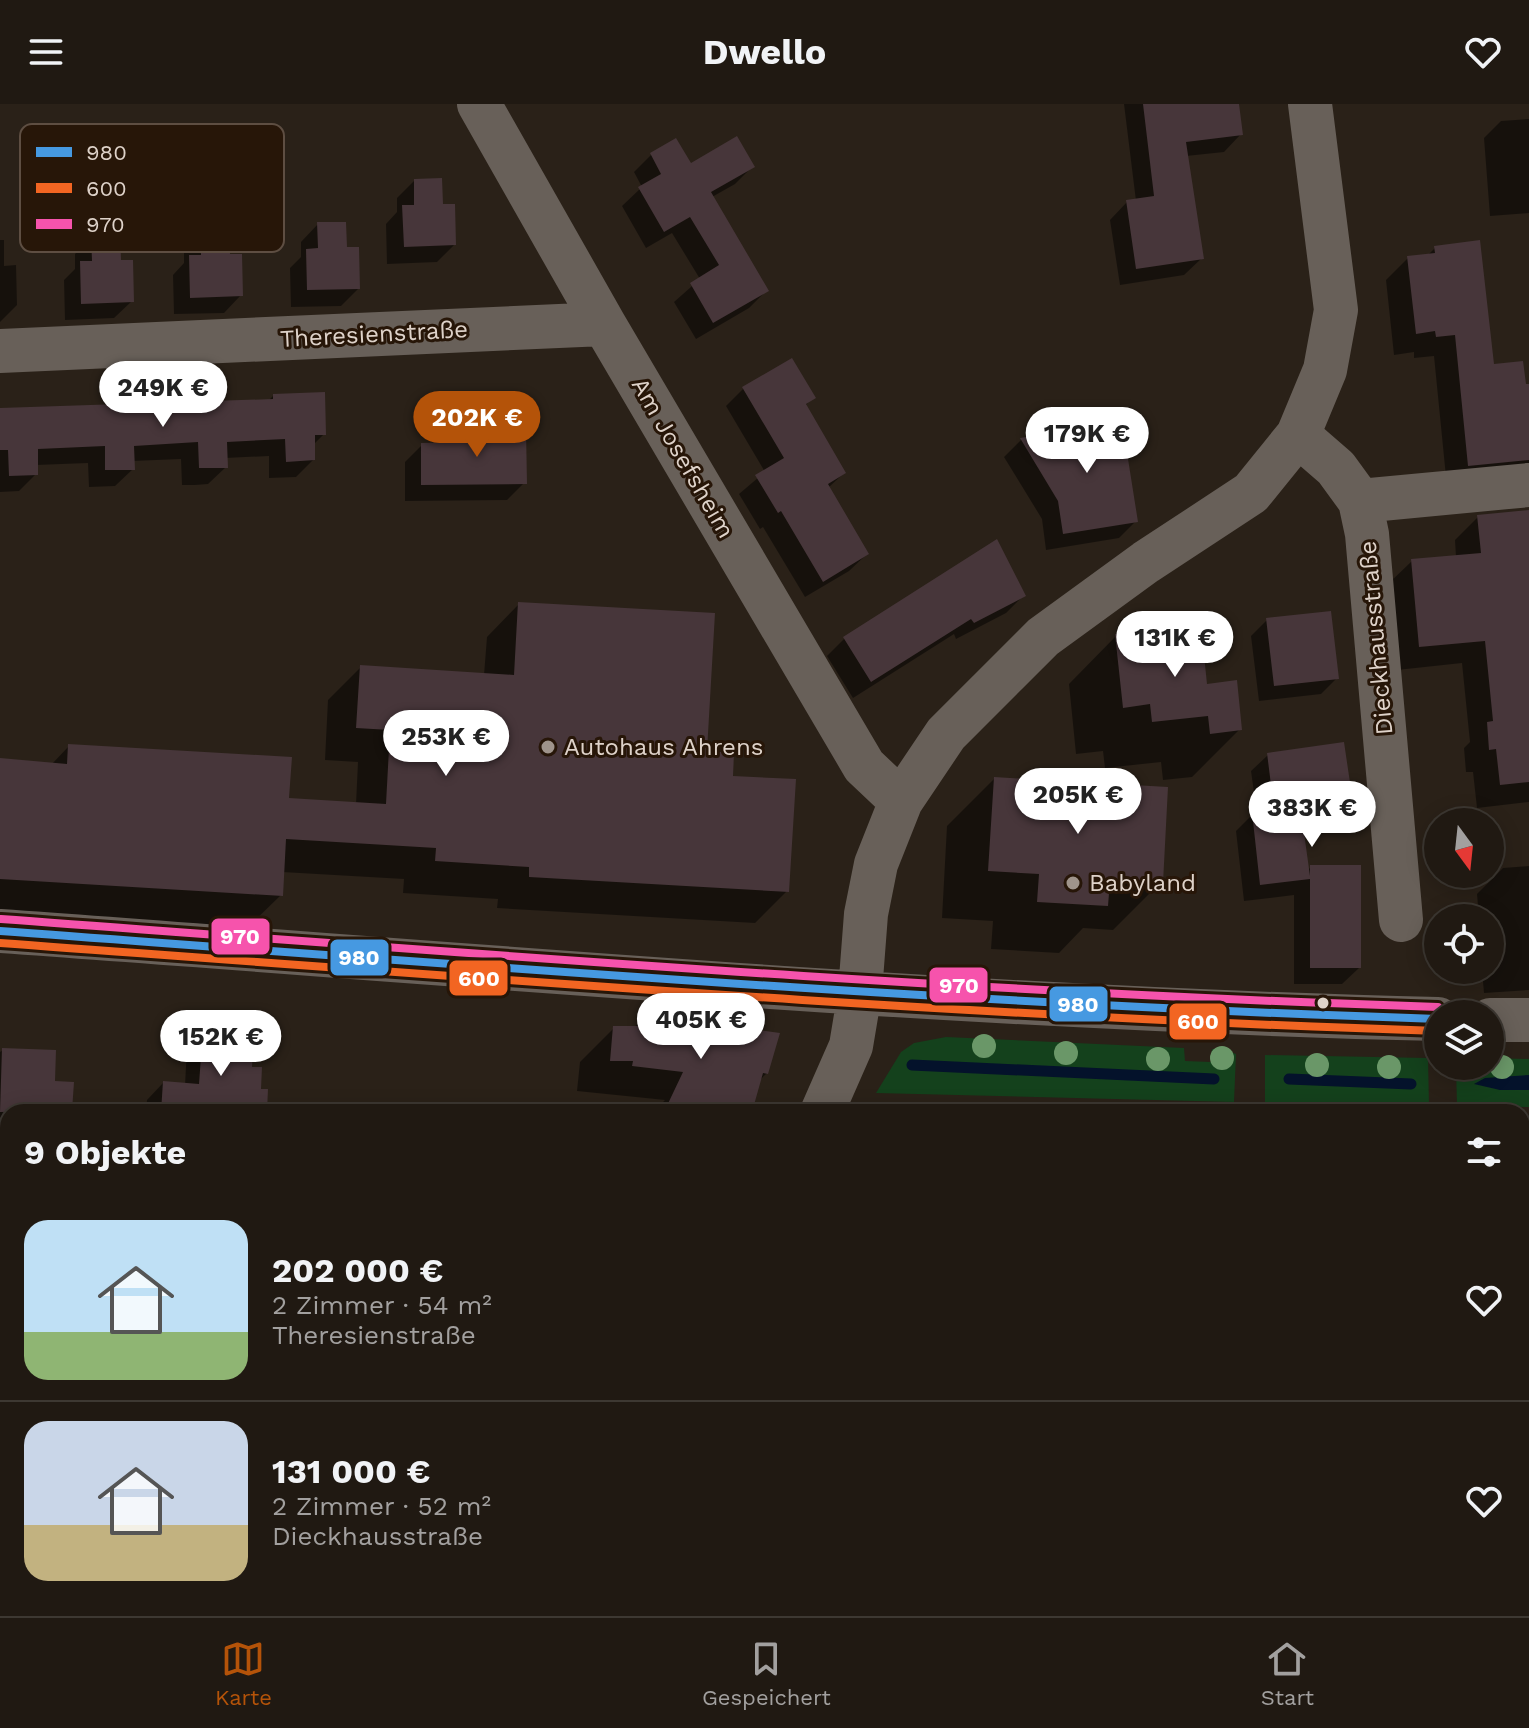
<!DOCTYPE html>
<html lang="de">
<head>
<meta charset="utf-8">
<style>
	body { margin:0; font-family:"Work Sans",sans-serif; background:#2d2620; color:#f1f3f6; height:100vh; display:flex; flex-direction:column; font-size:30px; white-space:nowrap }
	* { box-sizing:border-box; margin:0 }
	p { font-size:26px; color:#a2a09f }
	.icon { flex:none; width:44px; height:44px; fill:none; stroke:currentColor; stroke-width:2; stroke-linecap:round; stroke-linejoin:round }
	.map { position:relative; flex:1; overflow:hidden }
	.drawer { position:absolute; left:0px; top:1000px; width:1530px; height:512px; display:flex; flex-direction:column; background:#201912; border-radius:24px 24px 0 0; box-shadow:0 4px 20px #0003,0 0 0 2px #3d3832 }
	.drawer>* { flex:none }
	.needle { width:52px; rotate:165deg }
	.buttons { position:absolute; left:1424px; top:704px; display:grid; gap:16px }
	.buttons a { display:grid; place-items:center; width:80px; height:80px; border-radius:50%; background:#201912; box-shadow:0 4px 20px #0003,0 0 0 2px #3d3832; font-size:40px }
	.price { position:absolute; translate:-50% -68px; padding:0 18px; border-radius:28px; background:#fff; color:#222; font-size:26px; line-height:52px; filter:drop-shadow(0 2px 4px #0008) }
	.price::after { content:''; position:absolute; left:50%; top:48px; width:24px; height:18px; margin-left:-12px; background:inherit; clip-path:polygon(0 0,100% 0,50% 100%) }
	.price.selected { background:#b45309; color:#fff }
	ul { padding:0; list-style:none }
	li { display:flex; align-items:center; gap:24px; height:200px; padding:0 24px }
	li+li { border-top:2px solid #3d3832 }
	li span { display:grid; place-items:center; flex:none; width:224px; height:160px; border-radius:24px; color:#555 }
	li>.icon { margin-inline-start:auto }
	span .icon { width:96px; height:96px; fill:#fffc; stroke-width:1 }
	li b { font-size:34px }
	h2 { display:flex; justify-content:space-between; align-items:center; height:96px; padding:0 24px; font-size:34px }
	header { display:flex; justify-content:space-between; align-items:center; height:104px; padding:0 24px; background:#201912; font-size:36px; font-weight:700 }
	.menu { display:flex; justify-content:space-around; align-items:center; height:112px; border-top:2px solid #3d3832; background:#201912; font-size:22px; color:#a2a09f }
	.menu a { display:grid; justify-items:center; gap:4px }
	.menu .selected { color:#b45309 }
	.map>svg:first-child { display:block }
	.green { fill:#14411c }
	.water { fill:#04122b }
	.shadow { fill:#0007 }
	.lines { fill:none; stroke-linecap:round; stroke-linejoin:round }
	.stream { stroke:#04122b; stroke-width:11 }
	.building { fill:#47363a }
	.minor { stroke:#686059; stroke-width:44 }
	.bus-1-casing { stroke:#271608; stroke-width:14 }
	.bus-2-casing { stroke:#271608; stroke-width:14 }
	.bus-3-casing { stroke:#271608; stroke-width:14 }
	.bus-1 { stroke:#4699e1; stroke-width:8 }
	.bus-2 { stroke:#f26522; stroke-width:8 }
	.bus-3 { stroke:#f653ac; stroke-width:8 }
	.tree { fill:#6a9768 }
	.poi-dot { fill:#9f948b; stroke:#271608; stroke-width:3 }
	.bus-dot { fill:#ded2c9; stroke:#271608; stroke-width:3 }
	.labels { text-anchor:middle; stroke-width:6; stroke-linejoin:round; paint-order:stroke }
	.street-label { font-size:24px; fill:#ded2c9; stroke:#271608 }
	.poi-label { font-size:24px; fill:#ded2c9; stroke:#271608; text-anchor:start }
	.key { fill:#271608; stroke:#5e4e42; stroke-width:2 }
	.key-label { font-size:22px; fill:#ded2c9 }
	.line-badge { stroke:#271608; stroke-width:3 }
	.badge-label { font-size:22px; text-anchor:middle; font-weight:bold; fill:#fff }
</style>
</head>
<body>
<header><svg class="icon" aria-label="menu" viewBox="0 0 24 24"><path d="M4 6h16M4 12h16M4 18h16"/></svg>Dwello<svg class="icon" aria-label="heart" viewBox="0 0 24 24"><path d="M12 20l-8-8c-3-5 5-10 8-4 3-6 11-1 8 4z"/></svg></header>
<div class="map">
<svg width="1529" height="1512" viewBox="0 0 1529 1512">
	<rect width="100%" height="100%" fill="#2a2118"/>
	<path class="green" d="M946,933L1184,944L1185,957L1211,958L1212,945H1223L1236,950L1234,998L876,989L901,948L914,939Z
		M1265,951L1428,954L1429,1001L1265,998Z
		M1490,954L1529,955V1003L1457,1002L1456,962H1490Z
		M0,1152H8V1485H0Z
		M1522,1407H1529V1512H1252V1504H1522Z"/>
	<path class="water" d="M1529,971V986H1500L1474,980L1485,974Z"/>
	<path class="shadow" d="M1124,0H1237L1241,30L1224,48L1186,52L1202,154L1184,171L1120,181L1110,116L1127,98L1136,97Z
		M1529,15V109L1490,112L1484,34L1501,17Z
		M676,37L690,62H753L735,80L712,93L766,187L749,204L696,235L674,198L700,175L672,129L646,144L622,102L642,83L634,68L651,51Z
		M414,77L441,102L454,141L437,158L387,160L386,120L397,108V94Z
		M318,120L345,146L358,185L341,202L291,203L290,164L301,153V138Z
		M201,128L228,152L241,191L224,209L174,210L173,171L184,159V145Z
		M92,133L119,158L132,197L114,214L65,216L64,176L75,165V150Z
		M0,136H4V162L16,161L17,201L0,218Z
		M1435,144L1493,262L1529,282V359L1509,378L1447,383L1434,252L1414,254V248L1394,251L1386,176L1408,154L1427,152Z
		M743,285L813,293L805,302L844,369L828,384L867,450L849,467L805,493L763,423L760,425L739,390L765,368L726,302Z
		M273,292L324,330L313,341V356L296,373L269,374V352L225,354L226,363L208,380L195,381H182L181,355L132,357L133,365L115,382L89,383L88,359L36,361V370L19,387L0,388V306L268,297Z
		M1121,319L1136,417L1119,434L1046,446L1042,415L1004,353L1021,336Z
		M461,327L524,379L507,396L405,397V358L422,341H448Z
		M1529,408V698L1477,704L1473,668H1466L1464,644L1470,638L1462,559L1397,566L1388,480L1412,457L1456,453L1455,436L1478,413Z
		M1024,491L1006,509L956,535L954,530L853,594L827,552L844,535Z
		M519,500L705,649L731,674L787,787L755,819L497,804L498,795L403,789L404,775L282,768L281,791L248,823L0,808V656L51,661L69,642L287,696L356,700L358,658L325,656L328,596L361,563L484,571L487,533Z
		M1267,516L1337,574L1321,590L1259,597L1251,532Z
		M1116,532L1205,582L1240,625L1192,673L1163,676L1161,658L1105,664L1103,647L1076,650L1069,580Z
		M1268,651L1351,698L1334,715L1300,720L1307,767L1311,763L1359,864L1342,880H1294V791L1244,797L1236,727L1253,710H1257L1251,667Z
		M994,675L1161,778L1113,826L1083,824L1059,849L991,845L993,817L942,814L947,722Z
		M1529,762V886L1484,889L1482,866H1490V814H1479L1477,790L1503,764Z
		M640,918L767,969L732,1003L731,1008H653L665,996L577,987L580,958L614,924H633Z
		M204,927L250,965L258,1008H146L147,996L163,979L185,981L187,944Z
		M3,946L53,979L70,1006L8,1008V1039H0V948Z
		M1529,1121V1265H1522V1128Z
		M763,1504H1187L1184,1507H1066V1512H763Z"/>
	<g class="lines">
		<path class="stream" d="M912,961L1214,975
			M1289,975L1411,980"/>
	</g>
	<path class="building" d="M1143,0H1239L1243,31L1186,38L1204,155L1136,165L1126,96L1154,92Z
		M737,32L755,63L711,88L769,187L713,219L690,179L719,161L690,113L664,128L638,83L661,70L650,49L676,34L691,59Z
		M442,74L443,100H455L456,141L404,143L402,101H414V75Z
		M317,118H346L347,143H359L360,185L307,186L306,145L318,144Z
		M229,124L230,150H242L243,192L190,194L189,151H201L200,126Z
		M120,130L121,156H133L134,198L81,200L80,157H92L91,131Z
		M1480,136L1494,260L1523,257L1526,280H1529V356L1468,362L1455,231L1436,233L1435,227L1416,230L1407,152L1435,149L1434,142Z
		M792,254L816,294L806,300L846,369L828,380L869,450L823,478L781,407L778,409L755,371L784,354L742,283Z
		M325,288L326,331H315V356L286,358L285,335L227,338L228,364H199L198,338L134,342L135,366H105V342L38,345V371L9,372L8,346H0V304L273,295V290Z
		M1122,317L1138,418L1063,430L1058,397L1020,334Z
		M460,325H526L527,380L421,381V339L460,338Z
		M1529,406V678L1500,681L1496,645L1489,646L1487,618L1493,617L1485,537L1419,543L1411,455L1481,449L1477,411Z
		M997,435L1026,492L974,519L971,515L871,578L843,533Z
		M518,498L715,509L707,647L734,649L733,672L796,675L789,788L529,773V763L435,757L436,744L286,735L283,792L0,775V654L67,660L68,640L292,653L289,694L386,700L390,626L356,624L360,561L514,571Z
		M1331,507L1339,575L1274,582L1266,514Z
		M1201,522L1207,580L1237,576L1242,626L1210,630L1208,612L1152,618L1150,600L1123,604L1115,530Z
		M1344,638L1353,699L1301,707L1310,772V761H1361V864H1310V775L1260,781L1252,708L1274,705L1267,649Z
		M994,673L1168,683L1163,779L1110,777L1108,802L1037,798L1039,770L988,767Z
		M639,916L704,918L780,929L768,970L763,969L752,1008H664L683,968L632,962L633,957H610L613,922H638Z
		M203,925L254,929L252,963H262L261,985H268L267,1008H161L163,977L199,980Z
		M2,944L56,946L55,977L74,978L72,1007L0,1008Z"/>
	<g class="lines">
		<path class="minor" d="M479,0L604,220L864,662L901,697
			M0,247L604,220
			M1298,331L1336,364L1360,397L1367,430L1401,816
			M1360,397L1529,381
			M0,827C479,861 958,904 1438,915
			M1490,916H1529
			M822,1008L851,942L860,888L866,810L876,760L901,697L946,630L1043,533L1146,458L1251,389L1298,331L1325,266L1336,206L1310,0
			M570,1512L574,1504"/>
		<defs>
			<path id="bus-1" d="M0,827C479,862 958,900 1438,915"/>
			<path id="bus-2" d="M0,839C479,874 957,912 1438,927"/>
			<path id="bus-3" d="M1,815C480,850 958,888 1438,903"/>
		</defs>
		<use href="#bus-1" class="bus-1-casing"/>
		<use href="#bus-2" class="bus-2-casing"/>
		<use href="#bus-3" class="bus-3-casing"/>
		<use href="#bus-1" class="bus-1"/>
		<use href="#bus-2" class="bus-2"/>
		<use href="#bus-3" class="bus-3"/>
	</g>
	<g class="tree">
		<circle cx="984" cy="942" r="12"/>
		<circle cx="1066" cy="949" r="12"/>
		<circle cx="1222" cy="954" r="12"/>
		<circle cx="1158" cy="955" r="12"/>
		<circle cx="1317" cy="961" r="12"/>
		<circle cx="1389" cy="963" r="12"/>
		<circle cx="1502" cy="963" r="12"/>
	</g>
	<g class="poi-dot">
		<circle cx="548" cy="643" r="8"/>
		<circle cx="1073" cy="779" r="8"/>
	</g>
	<circle class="bus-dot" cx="1323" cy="899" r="7"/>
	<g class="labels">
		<g class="street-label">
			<text transform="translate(374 230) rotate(-3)" y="8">Theresienstraße</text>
			<text transform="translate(683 354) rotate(60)" y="8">Am Josefsheim</text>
			<text transform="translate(1376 534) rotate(-95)" y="8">Dieckhausstraße</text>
		</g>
		<g class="poi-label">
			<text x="564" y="651">Autohaus Ahrens</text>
			<text x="1089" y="787">Babyland</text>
		</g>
	</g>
	<rect x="20" y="20" width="264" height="128" rx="12" class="key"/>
	<rect x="36" y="43" width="36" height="10" fill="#4699e1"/>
	<rect x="36" y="79" width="36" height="10" fill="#f26522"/>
	<rect x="36" y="115" width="36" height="10" fill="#f653ac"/>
	<g class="key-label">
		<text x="86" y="56">980</text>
		<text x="86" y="92">600</text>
		<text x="86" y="128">970</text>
	</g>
	<g class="line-badge">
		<rect x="210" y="813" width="61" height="39" rx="8" fill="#f653ac"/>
		<rect x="329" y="834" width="61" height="39" rx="8" fill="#4699e1"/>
		<rect x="448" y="855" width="61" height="38" rx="8" fill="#f26522"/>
		<rect x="928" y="862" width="61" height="38" rx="8" fill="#f653ac"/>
		<rect x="1048" y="881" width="61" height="38" rx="8" fill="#4699e1"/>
		<rect x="1168" y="898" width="60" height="39" rx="8" fill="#f26522"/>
	</g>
	<g class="badge-label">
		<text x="240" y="840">970</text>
		<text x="359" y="861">980</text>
		<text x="479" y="882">600</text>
		<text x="959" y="889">970</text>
		<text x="1078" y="908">980</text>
		<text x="1198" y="925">600</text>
	</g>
</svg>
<div class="buttons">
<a><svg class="needle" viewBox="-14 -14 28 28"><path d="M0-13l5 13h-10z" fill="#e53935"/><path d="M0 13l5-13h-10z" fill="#a2a09f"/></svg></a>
<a><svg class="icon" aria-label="locate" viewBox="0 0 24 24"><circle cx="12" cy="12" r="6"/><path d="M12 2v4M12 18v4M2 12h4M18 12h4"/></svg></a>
<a><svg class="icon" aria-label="layers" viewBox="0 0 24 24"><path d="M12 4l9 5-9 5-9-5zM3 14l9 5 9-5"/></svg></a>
</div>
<b class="price" style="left:163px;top:325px">249K €</b>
<b class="price selected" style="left:477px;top:355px">202K €</b>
<b class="price" style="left:1087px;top:371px">179K €</b>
<b class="price" style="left:1175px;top:575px">131K €</b>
<b class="price" style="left:446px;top:674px">253K €</b>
<b class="price" style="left:1078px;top:732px">205K €</b>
<b class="price" style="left:1312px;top:745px">383K €</b>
<b class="price" style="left:701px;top:957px">405K €</b>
<b class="price" style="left:221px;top:974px">152K €</b>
<section class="drawer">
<h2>9 Objekte<svg class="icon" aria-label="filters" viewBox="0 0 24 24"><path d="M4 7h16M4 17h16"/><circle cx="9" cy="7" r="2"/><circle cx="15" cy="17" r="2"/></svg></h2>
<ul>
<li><span style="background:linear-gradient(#bfe0f5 70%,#8fb573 0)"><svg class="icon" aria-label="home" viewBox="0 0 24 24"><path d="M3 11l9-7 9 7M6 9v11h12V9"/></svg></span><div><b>202 000 €</b><p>2 Zimmer · 54 m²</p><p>Theresienstraße</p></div><svg class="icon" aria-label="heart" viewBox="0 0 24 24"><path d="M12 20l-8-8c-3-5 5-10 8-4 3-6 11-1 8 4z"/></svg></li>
<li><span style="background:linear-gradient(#c9d6e8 65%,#c2b280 0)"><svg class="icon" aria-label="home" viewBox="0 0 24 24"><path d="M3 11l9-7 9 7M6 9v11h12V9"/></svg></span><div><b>131 000 €</b><p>2 Zimmer · 52 m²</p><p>Dieckhausstraße</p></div><svg class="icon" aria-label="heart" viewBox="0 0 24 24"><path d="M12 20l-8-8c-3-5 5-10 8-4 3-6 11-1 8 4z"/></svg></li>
</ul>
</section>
</div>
<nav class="menu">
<a class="selected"><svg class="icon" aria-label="map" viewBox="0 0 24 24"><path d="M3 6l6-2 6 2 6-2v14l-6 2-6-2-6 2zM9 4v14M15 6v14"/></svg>Karte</a>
<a><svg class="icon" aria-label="saved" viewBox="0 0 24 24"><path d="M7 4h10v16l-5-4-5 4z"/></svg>Gespeichert</a>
<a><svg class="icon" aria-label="home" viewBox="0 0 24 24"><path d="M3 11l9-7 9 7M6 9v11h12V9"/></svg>Start</a>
</nav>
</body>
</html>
